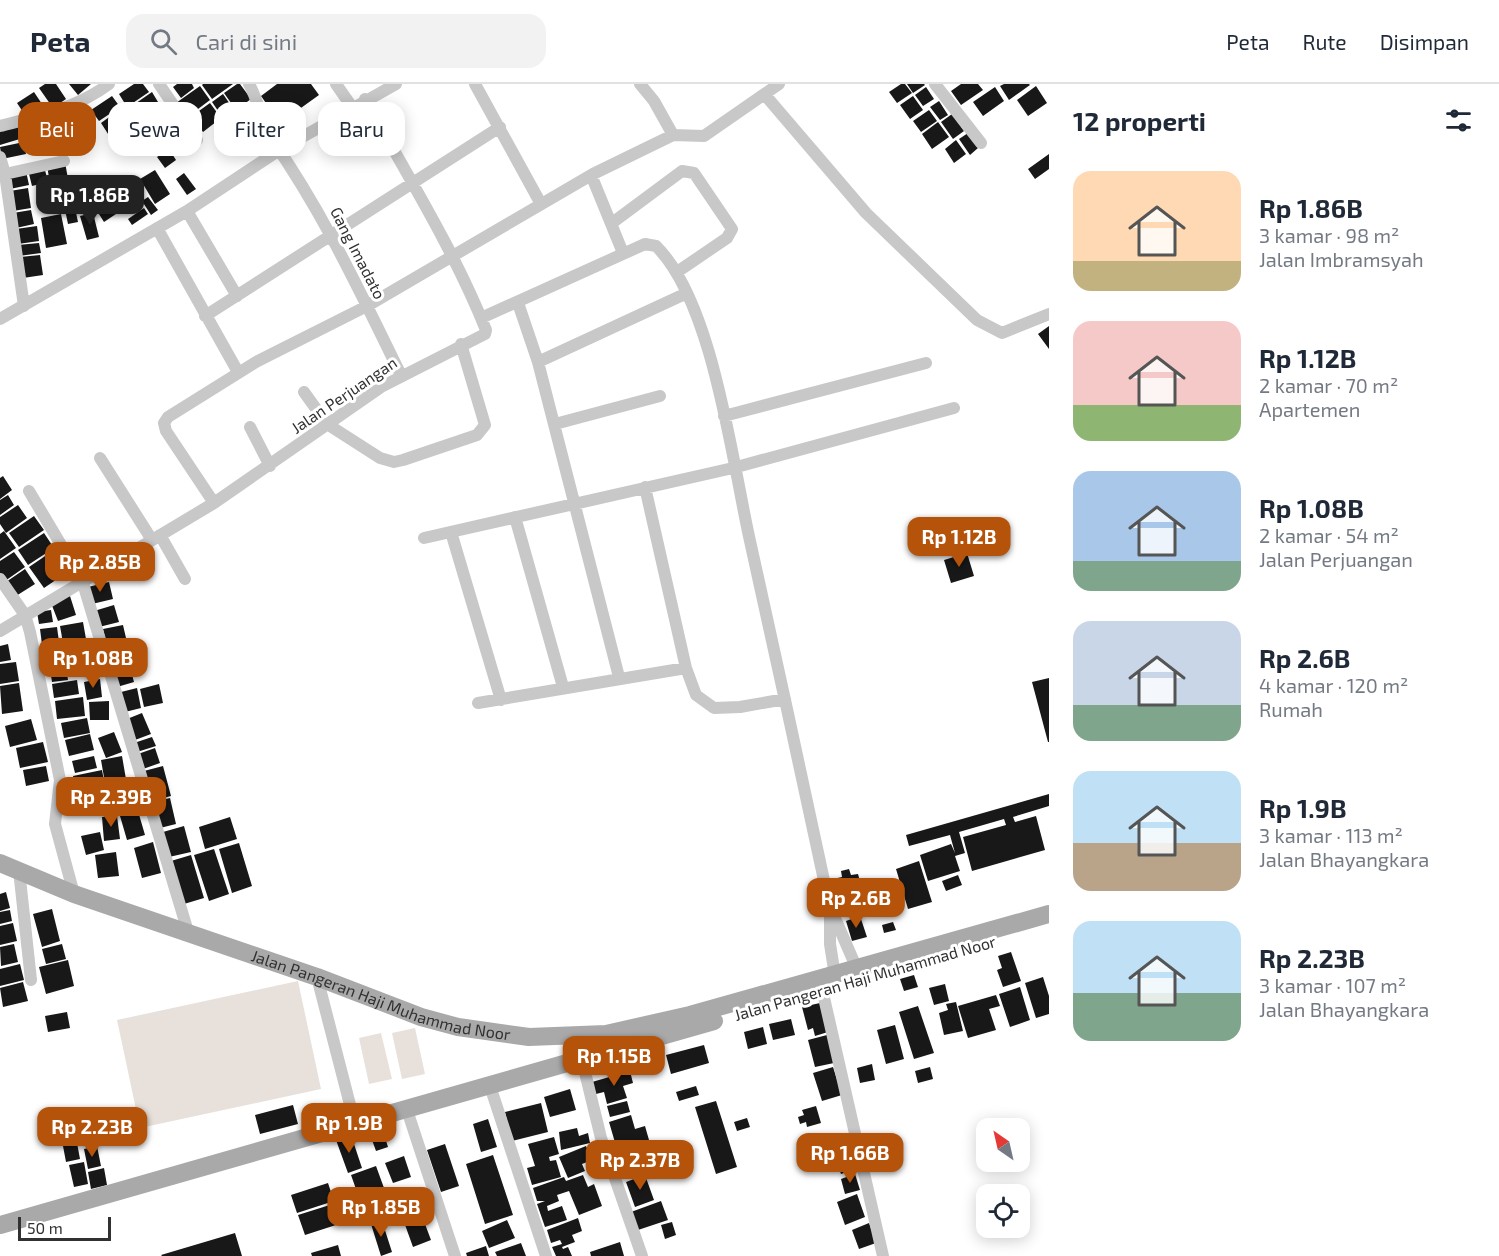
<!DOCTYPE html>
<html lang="id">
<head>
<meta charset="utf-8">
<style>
	body { margin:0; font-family:"Exo 2",sans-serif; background:#f2f2f3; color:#1f2937; height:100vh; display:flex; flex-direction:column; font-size:22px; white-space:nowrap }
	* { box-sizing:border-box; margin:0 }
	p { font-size:20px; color:#747a83 }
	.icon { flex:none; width:33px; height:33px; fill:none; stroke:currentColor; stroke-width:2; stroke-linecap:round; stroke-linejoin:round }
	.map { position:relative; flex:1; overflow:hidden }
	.details { display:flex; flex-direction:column; background:#fff; width:450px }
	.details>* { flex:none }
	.hud { position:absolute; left:18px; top:18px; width:570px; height:54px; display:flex; gap:12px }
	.needle { width:39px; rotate:326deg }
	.fabs { position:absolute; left:976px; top:1034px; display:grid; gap:12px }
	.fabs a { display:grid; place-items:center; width:54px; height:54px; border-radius:12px; background:#fff; box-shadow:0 3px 15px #0003; font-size:30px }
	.scale { position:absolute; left:18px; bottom:15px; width:93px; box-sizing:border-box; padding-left:6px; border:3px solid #313131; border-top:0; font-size:16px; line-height:21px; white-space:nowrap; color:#313131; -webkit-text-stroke:4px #fff; paint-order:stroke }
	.price { position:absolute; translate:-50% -51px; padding:0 14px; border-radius:12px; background:#b45309; color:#fff; font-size:20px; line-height:39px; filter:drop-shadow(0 2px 3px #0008) }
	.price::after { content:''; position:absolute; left:50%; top:36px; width:18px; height:14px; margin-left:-9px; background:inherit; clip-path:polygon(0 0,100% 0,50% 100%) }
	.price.current { background:#222; color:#fff }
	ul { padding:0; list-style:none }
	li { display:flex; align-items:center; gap:18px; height:150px; padding:0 24px }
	li span { display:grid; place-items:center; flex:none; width:168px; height:120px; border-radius:18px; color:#555 }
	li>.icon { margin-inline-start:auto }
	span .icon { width:72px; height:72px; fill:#fffc; stroke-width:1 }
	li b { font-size:26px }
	h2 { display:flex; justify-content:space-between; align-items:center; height:72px; padding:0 24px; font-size:26px }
	.chip { padding:0 21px; border-radius:18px; background:#fff; box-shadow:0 3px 15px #0003; font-size:21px; line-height:54px }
	.chip.current { background:#b45309; color:#fff }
	header { display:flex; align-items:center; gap:36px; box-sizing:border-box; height:84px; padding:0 30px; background:#fff; border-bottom:2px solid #e0e1e3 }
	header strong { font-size:28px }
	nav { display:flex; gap:33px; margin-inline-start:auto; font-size:21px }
	.search { width:420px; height:54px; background:#f2f2f3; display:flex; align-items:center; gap:15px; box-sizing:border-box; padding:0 21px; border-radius:18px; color:#747a83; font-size:22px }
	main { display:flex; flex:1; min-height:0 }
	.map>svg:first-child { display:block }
	.green { fill:#e8e1db }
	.building { fill:#181818 }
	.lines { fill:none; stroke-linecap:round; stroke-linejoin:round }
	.minor { stroke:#c8c8c8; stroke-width:12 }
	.primary { stroke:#a9a9a9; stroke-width:18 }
	.labels { text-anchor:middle; stroke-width:6; stroke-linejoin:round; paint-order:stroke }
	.street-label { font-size:16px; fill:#313131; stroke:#fff }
</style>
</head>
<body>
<header>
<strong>Peta</strong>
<div class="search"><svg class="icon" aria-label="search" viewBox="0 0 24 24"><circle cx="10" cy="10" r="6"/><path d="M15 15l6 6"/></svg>Cari di sini</div>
<nav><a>Peta</a><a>Rute</a><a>Disimpan</a></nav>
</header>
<main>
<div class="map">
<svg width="1049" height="1172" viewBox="0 0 1049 1172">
	<rect width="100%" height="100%" fill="#fff"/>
	<path class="green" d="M298,897L321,1005L140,1044L117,936Z
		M415,944L425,990L402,995L392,949Z
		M381,949L392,995L369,1000L359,954Z"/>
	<path class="building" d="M45,0H56L66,15L53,24L39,4Z
		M69,0H91L78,11Z
		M134,0H143L149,8L127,23L119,10Z
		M177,0H192L194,4L181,14L173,3Z
		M233,0L212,15L202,1L203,0Z
		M237,0H240L251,15L236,26L224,9Z
		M277,0H311L319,11L280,39L261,12Z
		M901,0H905L912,9L897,19L889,8Z
		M907,0H924L925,1L913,9Z
		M961,0H978L983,6L961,21L951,7Z
		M1004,0H1029L1030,1L1009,16L1000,2Z
		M200,2L210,16L186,34L176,19Z
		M1036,2L1047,19L1028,32L1017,16Z
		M926,3L934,15L923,22L915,11Z
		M995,3L1004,17L983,32L973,18Z
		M34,8L42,20L25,31L17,19Z
		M152,8L161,23L138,38L129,24Z
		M223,10L234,26L223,34L212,18Z
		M112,12L120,23L99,37L91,26Z
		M913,12L923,26L910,35L900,21Z
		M939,17L948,31L940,36L930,23Z
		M210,19L221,34L203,48L192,32Z
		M124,22L128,29L118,37L113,29Z
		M160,26L170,42L149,56L138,41Z
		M929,26L937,37L921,48L913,37Z
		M130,30L135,36L123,44L119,38Z
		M952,30L964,47L953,55L941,38Z
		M78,31L81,47L66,50L63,34Z
		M112,31L122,45L110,53L101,39Z
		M61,35V54L47,55V36Z
		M34,38L45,39V57L33,56Z
		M938,38L949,53L932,65L922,50Z
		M19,39L23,54L0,61V45Z
		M23,40H32L31,55H23Z
		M171,44L178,55L157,69L150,58Z
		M85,48L89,61L70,66L67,53Z
		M968,49L978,64L970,71L959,55Z
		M956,56L966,70L954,79L945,65Z
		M24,58L26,70L2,75L0,63Z
		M169,65L176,76L165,84L157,73Z
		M1049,70V85L1035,95L1028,85Z
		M65,78L68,95L50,99L47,82Z
		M44,82L48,98L32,102L28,86Z
		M155,86L170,110L155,120L140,95Z
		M26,87L29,101L10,105L7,91Z
		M184,89L196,105L187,111L176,95Z
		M85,91L91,124L79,126L73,94Z
		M119,101L131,120L104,138L92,119Z
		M28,104L31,124L13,127L10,107Z
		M148,113L158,126L151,131L142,117Z
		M74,119L78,138L68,140L64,121Z
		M144,124L148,130L132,141L128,135Z
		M31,126L34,140L16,144L13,129Z
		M93,129L99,153L87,156L80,132Z
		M61,130L67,160L46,164L41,134Z
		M37,142L39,157L18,160L16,145Z
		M39,159L41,169L19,172L18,161Z
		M40,171L43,191L23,194L20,173Z
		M1049,242V265L1038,250Z
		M3,392L12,406L0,415V394Z
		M8,411L14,421L0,431V416Z
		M18,421L27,434L6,449L0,440V433Z
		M34,432L44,446L19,463L9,449Z
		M4,447L16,464L0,475V450Z
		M44,449L54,464L28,481L18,466Z
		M54,466L69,487L44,504L29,483Z
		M14,468L25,483L5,497L0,490V477Z
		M967,469L974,492L951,499L944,476Z
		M25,485L35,500L16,512L6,498Z
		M109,498L113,515L92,520L88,503Z
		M70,512L76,531L58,537L51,519Z
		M114,521L119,538L99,543L94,527Z
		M51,526L53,538L39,540L37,528Z
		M83,538L86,555L63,559L60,542Z
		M123,541L129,567L109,572L103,545Z
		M57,543L61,573L44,576L40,545Z
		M94,557L96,567L77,570L76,561Z
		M8,560L11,576L0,578V562Z
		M93,570L95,587L70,591L67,575Z
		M130,570L132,581L112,586L109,574Z
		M65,576L68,596L52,598L49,579Z
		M16,578L19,597L0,600V580Z
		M130,583L134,598L117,603L113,588Z
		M1049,594V658H1048L1032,598Z
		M100,595L102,613L87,616L84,598Z
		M77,596L79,610L54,614L52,600Z
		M19,599L23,627L2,630L0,602Z
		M159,600L163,619L144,623L140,605Z
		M137,604L141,624L125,628L121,608Z
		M83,613L85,632L57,635L55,617Z
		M109,617V636H90L89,618Z
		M142,629L151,650L135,656L127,635Z
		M87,634L90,649L64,654L61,639Z
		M31,635L37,656L10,663L5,642Z
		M114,648L122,668L106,674L98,654Z
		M90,650L94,666L69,672L65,656Z
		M152,653L156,662L137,668L134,659Z
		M43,658L48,678L20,684L16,664Z
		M155,664L160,679L143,685L138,670Z
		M94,672L97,684L75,689L72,677Z
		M122,672L127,701L106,705L101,676Z
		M46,682L49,697L26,702L23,686Z
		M163,682L171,712L152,717L144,687Z
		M102,686L104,697L75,703L73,692Z
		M133,704L140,724L121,730L114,710Z
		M1049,710V722L1013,733L1015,738L1036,732L1045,766L972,787L963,753L1006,741L1004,735L959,748L965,769L955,772L960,787L928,797L920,771L951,760L955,769L950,751L909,762L906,751Z
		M170,714L176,740L160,744L154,718Z
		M138,727L145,751L127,756L120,732Z
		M117,732L120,755L104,757L102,733Z
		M230,733L237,755L205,765L199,743Z
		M184,742L191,768L169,773L163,748Z
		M100,748L104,766L86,771L81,752Z
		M153,758L161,789L142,794L134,764Z
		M239,759L252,802L232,809L219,765Z
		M214,765L229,810L209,817L194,771Z
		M116,768L119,792L98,794L95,771Z
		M191,771L204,814L184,820L171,777Z
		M919,777L932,818L908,825L896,785Z
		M849,785L851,791L858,790L861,801L836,806L833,795L842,793L841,787Z
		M958,791L962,801L946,807L942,797Z
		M6,808L10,824L0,827V810Z
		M52,825L60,857L42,863L33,830Z
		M10,826L12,837L0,840V828Z
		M860,832L867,853L852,857L846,837Z
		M893,838L896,846L884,849L882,841Z
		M13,839L17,857L0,861V842Z
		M14,860L18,878L1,882L0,863Z
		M62,860L66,875L46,880L42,865Z
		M1011,868L1021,897L1003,903L997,886L1002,884L998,872Z
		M68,876L74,902L46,910L39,883Z
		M20,880L24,896L0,902V885Z
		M914,891L918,903L904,907L900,895Z
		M1043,893L1049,912V930L1036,934L1025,899Z
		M23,898L28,917L3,923L0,904Z
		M945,900L949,917L934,921L929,904Z
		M1020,903L1030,936L1010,943L999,910Z
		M996,911L1000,922L989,925L996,946L968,954L958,922Z
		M956,918L963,947L944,951L939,929L948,926L946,920Z
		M820,919L828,948L815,952L813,944L808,946L802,923Z
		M918,922L934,969L914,975L899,928Z
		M67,928L70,944L48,948L45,932Z
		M791,935L795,951L773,956L769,940Z
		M895,941L904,975L886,980L877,946Z
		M763,943L767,960L748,965L744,948Z
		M827,951L834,979L815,983L808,956Z
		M704,961L709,979L671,990L666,971Z
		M872,980L875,996L860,999L857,984Z
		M833,983L842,1011L822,1017L813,989Z
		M930,983L933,995L918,999L915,987Z
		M630,987L633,999L623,1002L627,1014L607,1020L604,1008L596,1010L592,998Z
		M696,1002L699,1011L679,1017L676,1008Z
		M570,1005L576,1026L550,1033L544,1013Z
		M627,1017L630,1028L610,1033L607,1022Z
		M716,1017L737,1083L716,1090L695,1023Z
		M541,1019L548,1048L512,1057L505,1028Z
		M293,1021L298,1040L260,1050L255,1031Z
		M816,1022L821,1039L807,1043L806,1038L800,1040L798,1033L804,1031L802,1026Z
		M631,1031L635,1045L645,1042L653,1070L621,1079L609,1038Z
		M747,1034L750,1043L737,1047L734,1038Z
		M488,1035L497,1063L481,1068L473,1040Z
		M380,1038L388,1063L376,1067L367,1042Z
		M577,1044L579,1052L588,1049L590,1059L561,1066L559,1048Z
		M90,1046L93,1060L83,1062L80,1048Z
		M351,1051L362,1084L348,1089L336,1056Z
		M554,1053L559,1070L549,1073L550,1077L556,1076L561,1093L532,1101L527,1084L535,1082L528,1060Z
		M77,1059L80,1075L66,1078L63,1062Z
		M850,1059L858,1084L841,1090L832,1065Z
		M445,1060L459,1102L441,1108L427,1066Z
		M97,1062L101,1082L88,1085L84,1065Z
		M586,1062L592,1076L582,1080L585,1087L568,1094L559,1073Z
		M493,1071L513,1131L485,1140L466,1080Z
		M404,1072L411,1093L393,1099L385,1079Z
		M643,1076L647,1088L625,1095L621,1083Z
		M84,1078L88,1100L74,1103L69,1081Z
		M376,1082L392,1126L367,1136L351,1091Z
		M104,1084L107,1101L91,1105L88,1088Z
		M855,1090L860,1106L845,1110L841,1095Z
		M583,1091L588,1103L594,1100L602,1122L579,1131L569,1107L557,1111L559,1117L547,1122L548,1127L562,1122L567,1136L545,1143L537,1120L545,1117H537L533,1104L564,1093L566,1097Z
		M645,1091L654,1116L635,1123L626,1098Z
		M328,1099L334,1117L297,1129L291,1111Z
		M857,1110L865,1133L845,1141L837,1118Z
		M414,1116L418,1130L402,1135L397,1122Z
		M661,1117L668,1136L638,1146L631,1128Z
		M333,1120L339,1140L305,1151L298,1131Z
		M422,1132L431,1156L413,1163L404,1138Z
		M578,1134L582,1147L572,1151L575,1158L562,1163L563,1165L568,1163L572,1172H556L552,1163L562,1160L560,1156L551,1159L547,1146Z
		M507,1136L515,1154L489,1164L482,1147Z
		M382,1137L392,1168L381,1172L371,1140Z
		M672,1138L676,1151L665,1155L661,1141Z
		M869,1139L876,1159L859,1165L852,1146Z
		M235,1149L242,1172H162L161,1171Z
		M620,1158L624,1172H591L590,1168Z
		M521,1159L526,1172H497L495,1168Z
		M338,1161L341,1172H312L311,1169Z
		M486,1162L489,1172H467L466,1169Z"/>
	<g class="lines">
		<path class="minor" d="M159,0L197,56
			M249,0C259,17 260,37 271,54C324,130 360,208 401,291
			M336,0L352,23
			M475,0L541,120
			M640,0L654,17L673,51
			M935,0L981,59
			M765,11L866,129L977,236L1002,249L1049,230
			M0,42C39,32 77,24 109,0
			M0,73L5,90L24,222
			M5,90L64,77
			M594,98L623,169
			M187,127L237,212
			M612,139L682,87L694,89L732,145L727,154L677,188
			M157,144L238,288
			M518,219L538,278L619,593
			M205,232L500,43
			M481,234L645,160L656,162C713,218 732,377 750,457C777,579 804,702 830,824V860L835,892
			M0,235L187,127L281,65L396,0
			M538,278L687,209
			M304,308L327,340L380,374L394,378L403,376L477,351L485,341L461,260
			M724,332L926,279
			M555,340L660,312
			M250,343L270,382
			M100,374L152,456
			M645,403L686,584L696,611L714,624L740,623L785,615
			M29,407L82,496L189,851
			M214,419L166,347L164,339L168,333L256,278L367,222L593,90L673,51L704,52L779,0
			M515,433L563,603
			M451,448L501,616
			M160,451L185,495
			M424,454L733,384L954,324
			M0,495L25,531L30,548L60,696L55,740L74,810
			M0,547L214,419L381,303L485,250L486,246C454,166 407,91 365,15
			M478,619L686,584
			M19,786L31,896
			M831,825L857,885
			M317,893L355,1040
			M822,905L883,1172
			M582,976L601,1054L642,1172
			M490,1002L546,1172
			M407,1026L455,1172"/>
		<g class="primary">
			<path id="s1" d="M0,779L74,810L317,893L421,933L458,943L529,953L606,950L690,931L1049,830"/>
			<path d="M0,1141L714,937"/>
		</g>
	</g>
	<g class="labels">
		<g class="street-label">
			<text transform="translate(358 169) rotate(63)" y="6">Gang Imadato</text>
			<text transform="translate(344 311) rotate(-34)" y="6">Jalan Perjuangan</text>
			<text transform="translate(865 894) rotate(-16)" y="6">Jalan Pangeran Haji Muhammad Noor</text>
			<text dy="6" stroke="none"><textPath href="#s1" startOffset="404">Jalan Pangeran Haji Muhammad Noor</textPath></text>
		</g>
	</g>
</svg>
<div class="fabs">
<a><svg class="needle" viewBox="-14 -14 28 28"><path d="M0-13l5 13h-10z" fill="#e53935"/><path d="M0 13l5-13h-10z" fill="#747a83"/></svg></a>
<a><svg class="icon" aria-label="locate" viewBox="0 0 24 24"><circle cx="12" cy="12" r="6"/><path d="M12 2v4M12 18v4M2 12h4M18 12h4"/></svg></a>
</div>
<div class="scale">50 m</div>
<b class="price current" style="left:90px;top:142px">Rp 1.86B</b>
<b class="price" style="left:959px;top:484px">Rp 1.12B</b>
<b class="price" style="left:100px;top:509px">Rp 2.85B</b>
<b class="price" style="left:93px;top:605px">Rp 1.08B</b>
<b class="price" style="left:111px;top:744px">Rp 2.39B</b>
<b class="price" style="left:856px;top:845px">Rp 2.6B</b>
<b class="price" style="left:614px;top:1003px">Rp 1.15B</b>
<b class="price" style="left:349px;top:1070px">Rp 1.9B</b>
<b class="price" style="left:92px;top:1074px">Rp 2.23B</b>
<b class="price" style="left:850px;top:1100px">Rp 1.66B</b>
<b class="price" style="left:640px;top:1107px">Rp 2.37B</b>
<b class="price" style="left:381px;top:1154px">Rp 1.85B</b>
<div class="hud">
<a class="chip current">Beli</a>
<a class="chip">Sewa</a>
<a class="chip">Filter</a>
<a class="chip">Baru</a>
</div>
</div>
<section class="details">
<h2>12 properti<svg class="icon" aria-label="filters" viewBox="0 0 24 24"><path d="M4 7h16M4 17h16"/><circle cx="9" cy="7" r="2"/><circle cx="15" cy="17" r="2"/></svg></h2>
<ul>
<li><span style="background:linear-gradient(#ffd9b3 75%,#c2b280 0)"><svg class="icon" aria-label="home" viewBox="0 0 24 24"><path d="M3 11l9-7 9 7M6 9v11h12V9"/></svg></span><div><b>Rp 1.86B</b><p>3 kamar · 98 m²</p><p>Jalan Imbramsyah</p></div></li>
<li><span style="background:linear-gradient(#f6c9c9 70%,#8fb573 0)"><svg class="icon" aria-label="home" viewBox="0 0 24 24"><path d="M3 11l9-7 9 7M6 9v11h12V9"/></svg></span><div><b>Rp 1.12B</b><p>2 kamar · 70 m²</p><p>Apartemen</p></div></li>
<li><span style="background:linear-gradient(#a9c7e8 75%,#7fa58c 0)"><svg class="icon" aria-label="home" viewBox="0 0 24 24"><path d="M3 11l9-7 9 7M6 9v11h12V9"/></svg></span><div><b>Rp 1.08B</b><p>2 kamar · 54 m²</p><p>Jalan Perjuangan</p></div></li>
<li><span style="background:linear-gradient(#c9d6e8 70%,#7fa58c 0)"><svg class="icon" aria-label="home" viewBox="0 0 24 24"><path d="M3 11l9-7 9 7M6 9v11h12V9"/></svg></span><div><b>Rp 2.6B</b><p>4 kamar · 120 m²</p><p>Rumah</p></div></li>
<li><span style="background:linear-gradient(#bfe0f5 60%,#b9a48a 0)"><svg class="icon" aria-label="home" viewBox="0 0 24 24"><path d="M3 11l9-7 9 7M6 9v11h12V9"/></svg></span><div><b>Rp 1.9B</b><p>3 kamar · 113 m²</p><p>Jalan Bhayangkara</p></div></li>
<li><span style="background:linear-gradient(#bfe0f5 60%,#7fa58c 0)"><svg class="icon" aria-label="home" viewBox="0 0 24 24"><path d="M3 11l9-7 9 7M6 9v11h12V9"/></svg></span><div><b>Rp 2.23B</b><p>3 kamar · 107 m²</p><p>Jalan Bhayangkara</p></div></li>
</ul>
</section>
</main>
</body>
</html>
